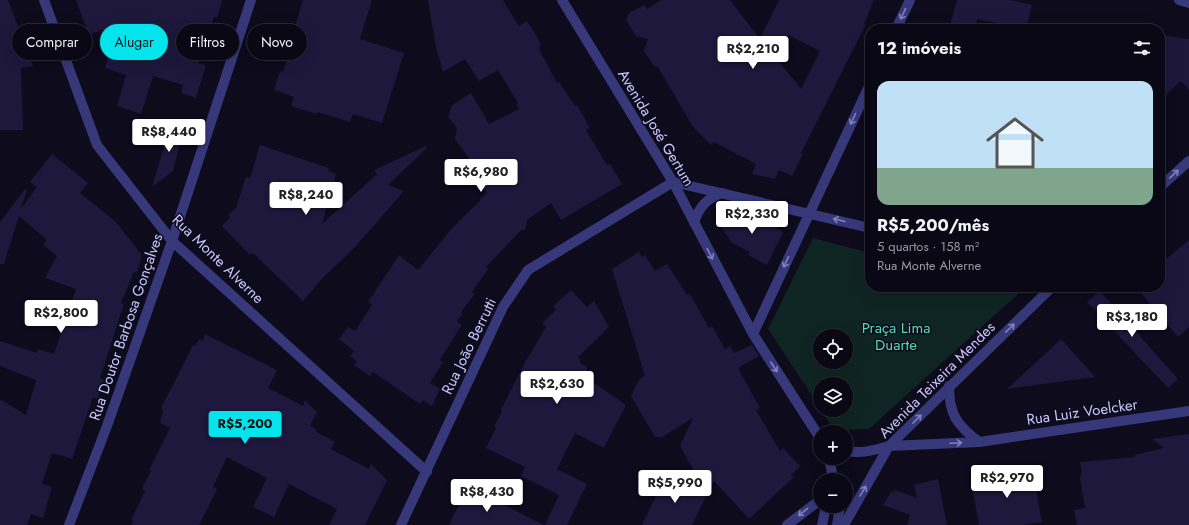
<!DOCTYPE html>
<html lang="pt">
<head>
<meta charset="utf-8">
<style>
	body { margin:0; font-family:Jost,sans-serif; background:#13111e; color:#f1f3f6; height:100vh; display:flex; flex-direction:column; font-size:15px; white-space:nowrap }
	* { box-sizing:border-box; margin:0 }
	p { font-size:13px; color:#999aa0 }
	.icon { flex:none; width:22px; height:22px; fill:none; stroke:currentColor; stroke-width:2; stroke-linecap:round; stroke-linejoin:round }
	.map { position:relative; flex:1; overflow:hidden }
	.details { position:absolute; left:865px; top:24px; width:300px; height:268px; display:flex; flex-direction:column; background:#0a0815; border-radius:16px; box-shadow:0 4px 16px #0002,0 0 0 1px #2a2934 }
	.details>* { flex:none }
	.top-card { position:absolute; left:12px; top:24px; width:380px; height:36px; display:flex; gap:8px }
	.tools { position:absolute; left:813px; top:329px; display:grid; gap:8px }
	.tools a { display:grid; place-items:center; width:40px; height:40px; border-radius:50%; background:#0a0815; box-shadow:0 4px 16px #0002,0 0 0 1px #2a2934; font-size:20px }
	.price { position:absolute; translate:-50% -34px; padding:0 9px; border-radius:4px; background:#fff; color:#222; font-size:13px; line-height:26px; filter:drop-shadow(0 1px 2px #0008) }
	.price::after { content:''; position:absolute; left:50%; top:24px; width:12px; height:9px; margin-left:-6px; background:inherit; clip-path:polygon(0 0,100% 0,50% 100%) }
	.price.active { background:#04e4ed; color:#111 }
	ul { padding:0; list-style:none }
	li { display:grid; align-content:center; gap:8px; height:212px; padding:0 12px }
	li+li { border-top:1px solid #2a2934 }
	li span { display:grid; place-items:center; height:124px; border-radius:12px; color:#555 }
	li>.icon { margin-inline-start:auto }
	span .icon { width:72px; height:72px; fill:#fffc; stroke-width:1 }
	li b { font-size:17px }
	h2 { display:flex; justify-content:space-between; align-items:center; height:48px; padding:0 12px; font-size:17px }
	.chip { padding:0 14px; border-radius:18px; background:#0a0815; box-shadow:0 4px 16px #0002,0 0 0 1px #2a2934; font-size:14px; line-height:36px }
	.chip.active { background:#04e4ed; color:#111 }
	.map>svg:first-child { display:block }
	.green { fill:#0f2523; fill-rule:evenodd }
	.building { fill:#1d183c; fill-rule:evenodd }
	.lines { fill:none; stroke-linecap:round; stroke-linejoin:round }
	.minor { stroke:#37387a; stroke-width:10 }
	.tertiary { stroke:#37387a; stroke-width:10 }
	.oneway { stroke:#8080bc }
	.labels { text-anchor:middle; stroke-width:3; stroke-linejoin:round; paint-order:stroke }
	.street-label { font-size:15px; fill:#cac7fe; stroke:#0d0b1c }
	.park-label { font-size:15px; fill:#55dbb2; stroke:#0d0b1c }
</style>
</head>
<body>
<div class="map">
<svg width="1189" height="525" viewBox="0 0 1189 525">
	<rect width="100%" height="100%" fill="#0d0b1c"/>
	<path class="green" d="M813,238L870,253V287H998L1019,293L869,429L834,430L821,410H846V384H820V408L768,329ZM820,336H846V362H820Z"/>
	<path class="building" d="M0,0H8L33,66L21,68L23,130H0Z
		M76,0H222L217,18L214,17L210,31H208L198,63L206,65L196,98L181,93L183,85L153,76L141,114L117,106L126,75L105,68L118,24L89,35Z
		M303,0H372L360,39L404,53L382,123L353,114L350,122L317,112L316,114L291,106L294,97L274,90L280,71L283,72L292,43L290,42Z
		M428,0H503L519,26L527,21L536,35L541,45L539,47L540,51L557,83L559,82L575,106L577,105L590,128L586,130L607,165L610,164L622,184L561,220L551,203L527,220L525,230H521L486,267L488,269L472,292L475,294L461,312L463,313L457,321L462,325L440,360L443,362L430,383L440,389L432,406L423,400L420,404L373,372L370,376L354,365L357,361L350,356L354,351L339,339L348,327L355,331L372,305L368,302L399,255L418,270L453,227L481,200L480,198L487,193L469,169L471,161L455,139L457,128L448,117L452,105L471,93L489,124L519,109L516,104L518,103L498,70L479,81L465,59L443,72L436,47Z
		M661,0H730L760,39L779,0H874L864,24H866L801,153L803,154L792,176L779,170L775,179L752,174L756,164L714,142L711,145L693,127L658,67L654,66L644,51L648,39L636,36L626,20L629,13L644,5L647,9ZM788,35L820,51L801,89L776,58Z
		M957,0H1010L1032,5L1026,29L977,19L975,29H949Z
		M1160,35L1189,39V90L1181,81L1160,100Z
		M171,124L184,127L173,171L152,187Z
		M260,145L329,168L328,171L336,174L322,224L377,174L374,170L426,146L427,148L388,185L404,191L356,246L321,280L303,301L253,253L250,255L222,226L230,217L228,215L236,208L246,177L250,178Z
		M52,154L88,183L80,193L116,222L141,254V259L137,273L134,272L121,303L124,304L100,378L104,380L97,399L93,397L72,459L52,453L42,484L52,487L43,518L31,514L27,525H0V399L26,415L36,380L0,366V341L37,353L38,349L54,354L76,289L45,278L57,256L43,245L47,240L19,216L4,264H0V222L25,189L27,190L21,209L37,187L30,182Z
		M725,213L762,219L783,232L767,265L748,255L750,252L732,243L719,224Z
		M1189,240V327L1178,337L1136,287H1160V264Z
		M639,252L642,257L645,255L655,271L667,264L687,295L690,294L709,328L712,326L725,349L730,346L734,353L752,345L759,356L738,368L760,408L756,410L780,451L783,448L800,466L791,475L794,477L749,519L714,481L707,494L680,446L693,418L662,437H655L631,396L640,378L645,376L612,269Z
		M571,290L587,307L594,301L609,327L578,357L581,360L579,362L588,368L583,375L626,405L604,448L575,433L557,469L587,484L567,525H545L559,495L521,476L525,467L486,448L496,428L494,427L502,411L501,410L524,364L546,327L542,323L556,310L553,306Z
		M1100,291L1178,379L1168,388L1087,302Z
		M205,334L277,370L268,388L303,406L305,400L317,412L310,426L316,429L315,431L335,442L331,449L369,469L371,464L387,480L365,525H329L337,509L289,484L274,517L253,507L267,478L227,457L213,487L217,489L199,525H131L133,521L131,520L145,491L142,489L151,471L149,470L170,428L160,423L163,410L161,408L193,345L195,346L199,339L203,341Z
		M1061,339L1095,377L1007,389Z
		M1189,434V525H1077L1074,510L1085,508L1080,478L1082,471L1080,462L1135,457L1134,455L1164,448L1152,439Z
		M1032,468L1042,522L1022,525H979L971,480Z
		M667,473L707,494L692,525H642Z
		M938,479L947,525H907L910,515L883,505L892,491L894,492L895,490L917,498L914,485Z
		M467,488L504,505L544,525H449Z"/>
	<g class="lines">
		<path class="minor" d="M44,0L97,145L172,241L427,472
			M1179,0L1189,3
			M949,386C949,415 957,425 979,442
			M889,446L979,442L1189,411
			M69,525L107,426L172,241L251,0
			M401,525L503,307L528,270L673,182L870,228"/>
		<path class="tertiary" d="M562,0L673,182L753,334L820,438
			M896,29L910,0
			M1160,187L1189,161
			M694,223C698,208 707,198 722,193
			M753,334L870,84
			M846,451C861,454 875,450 889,446
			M829,458L832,473L831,480
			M787,525L820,500
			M822,525L826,506
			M837,525L840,506
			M844,525L889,446L1052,287"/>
	</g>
	<defs><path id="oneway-shaft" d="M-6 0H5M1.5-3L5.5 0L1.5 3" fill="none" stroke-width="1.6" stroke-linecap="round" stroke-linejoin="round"/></defs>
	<g class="oneway">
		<use href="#oneway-shaft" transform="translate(903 14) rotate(115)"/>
		<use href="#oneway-shaft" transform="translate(853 119) rotate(115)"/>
		<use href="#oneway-shaft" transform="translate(1174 174) rotate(-43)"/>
		<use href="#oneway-shaft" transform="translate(839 220) rotate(-166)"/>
		<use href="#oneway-shaft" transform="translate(710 254) rotate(62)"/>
		<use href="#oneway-shaft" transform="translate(786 262) rotate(115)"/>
		<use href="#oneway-shaft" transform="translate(1010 328) rotate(-44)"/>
		<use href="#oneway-shaft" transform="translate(774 367) rotate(57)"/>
		<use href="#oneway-shaft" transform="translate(917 419) rotate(-45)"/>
		<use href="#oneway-shaft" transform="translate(956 443) rotate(-3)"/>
		<use href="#oneway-shaft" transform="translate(863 491) rotate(-60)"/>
		<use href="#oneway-shaft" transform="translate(803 512) rotate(142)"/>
	</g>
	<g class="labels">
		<g class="street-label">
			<text transform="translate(656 128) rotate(59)" y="5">Avenida José Gertum</text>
			<text transform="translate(218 259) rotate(44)" y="5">Rua Monte Alverne</text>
			<text transform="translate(126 327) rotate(-71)" y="5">Rua Doutor Barbosa Gonçalves</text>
			<text transform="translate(469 346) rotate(-64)" y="5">Rua João Berrutti</text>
			<text transform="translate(937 380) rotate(-45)" y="5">Avenida Teixeira Mendes</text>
			<text transform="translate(1082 412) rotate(-8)" y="5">Rua Luiz Voelcker</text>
		</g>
		<g class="park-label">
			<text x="896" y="333">Praça Lima<tspan x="896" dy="17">Duarte</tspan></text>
		</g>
	</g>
</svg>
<div class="tools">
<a><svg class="icon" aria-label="locate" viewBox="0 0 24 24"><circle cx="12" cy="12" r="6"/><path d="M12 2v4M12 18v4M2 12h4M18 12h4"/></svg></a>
<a><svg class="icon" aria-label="layers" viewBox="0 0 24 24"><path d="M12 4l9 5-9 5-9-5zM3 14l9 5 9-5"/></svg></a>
<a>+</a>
<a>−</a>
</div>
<b class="price" style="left:753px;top:70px">R$2,210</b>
<b class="price" style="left:169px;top:153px">R$8,440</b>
<b class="price" style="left:481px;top:193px">R$6,980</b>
<b class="price" style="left:306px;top:216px">R$8,240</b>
<b class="price" style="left:752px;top:235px">R$2,330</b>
<b class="price" style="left:61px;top:334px">R$2,800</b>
<b class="price" style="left:1132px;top:338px">R$3,180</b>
<b class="price" style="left:557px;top:405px">R$2,630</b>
<b class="price active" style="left:245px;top:445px">R$5,200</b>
<b class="price" style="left:1007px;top:499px">R$2,970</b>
<b class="price" style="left:675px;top:504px">R$5,990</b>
<b class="price" style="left:487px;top:513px">R$8,430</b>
<div class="top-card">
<a class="chip">Comprar</a>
<a class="chip active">Alugar</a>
<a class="chip">Filtros</a>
<a class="chip">Novo</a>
</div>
<section class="details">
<h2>12 imóveis<svg class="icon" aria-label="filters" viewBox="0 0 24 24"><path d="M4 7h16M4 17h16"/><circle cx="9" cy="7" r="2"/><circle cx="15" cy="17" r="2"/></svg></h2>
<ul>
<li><span style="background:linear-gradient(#bfe0f5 70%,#7fa58c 0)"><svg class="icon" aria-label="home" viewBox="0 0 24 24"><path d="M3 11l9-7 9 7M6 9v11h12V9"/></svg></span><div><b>R$5,200/mês</b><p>5 quartos · 158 m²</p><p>Rua Monte Alverne</p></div></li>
</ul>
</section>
</div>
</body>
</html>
